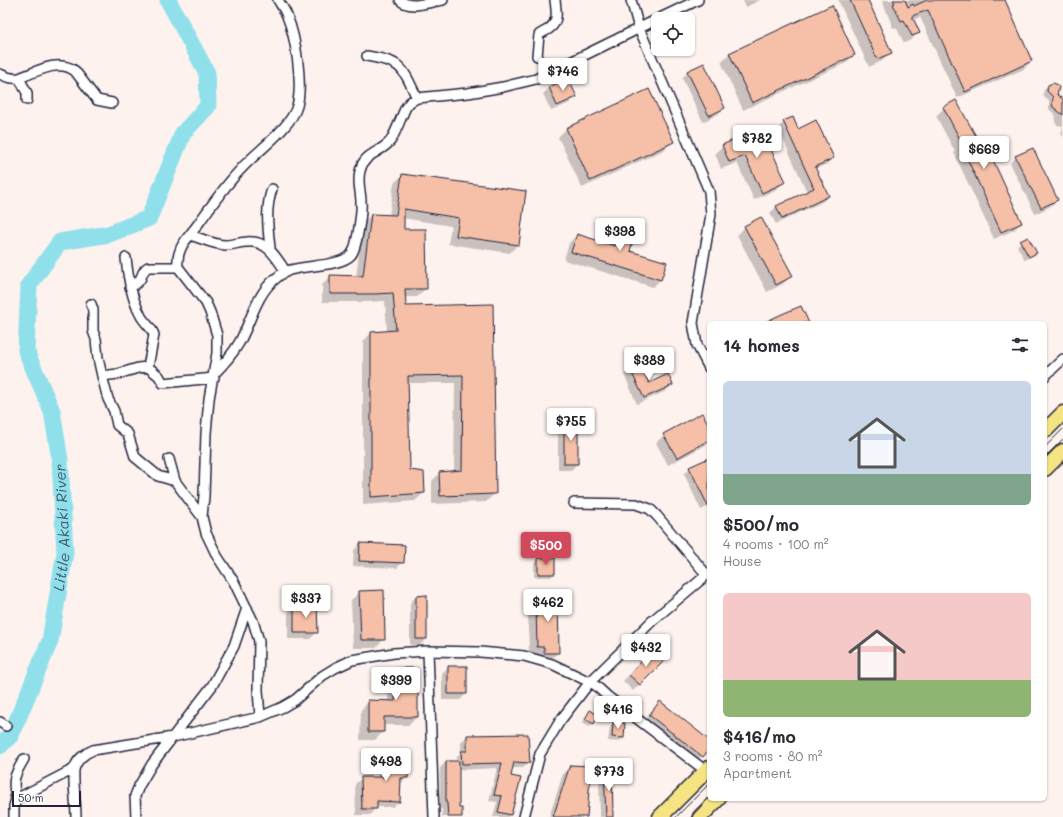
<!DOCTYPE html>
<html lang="en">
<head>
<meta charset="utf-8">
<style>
	body { margin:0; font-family:Mali,sans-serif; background:#f2f2f3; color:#2b2b33; height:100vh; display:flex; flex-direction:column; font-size:15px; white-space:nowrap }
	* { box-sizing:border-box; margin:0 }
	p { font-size:13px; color:#7c7c81 }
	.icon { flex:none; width:22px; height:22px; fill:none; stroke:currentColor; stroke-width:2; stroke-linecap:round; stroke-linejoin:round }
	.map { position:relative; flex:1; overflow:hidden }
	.drawer { position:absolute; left:707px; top:321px; width:340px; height:480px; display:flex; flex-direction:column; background:#fff; border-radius:6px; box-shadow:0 1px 3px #0004 }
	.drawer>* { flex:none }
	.controls { position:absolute; left:651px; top:12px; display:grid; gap:8px }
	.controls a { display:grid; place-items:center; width:44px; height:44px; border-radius:6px; background:#fff; box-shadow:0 1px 3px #0004; font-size:20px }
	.scale { position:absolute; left:12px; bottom:10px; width:69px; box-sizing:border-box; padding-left:4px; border:2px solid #22223b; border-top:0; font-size:11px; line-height:14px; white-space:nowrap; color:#22223b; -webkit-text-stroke:3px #fff; paint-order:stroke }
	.price { position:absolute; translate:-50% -34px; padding:0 9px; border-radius:4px; background:#fff; color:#222; font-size:13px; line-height:26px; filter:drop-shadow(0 1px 2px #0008) }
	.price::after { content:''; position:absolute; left:50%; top:24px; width:12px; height:9px; margin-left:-6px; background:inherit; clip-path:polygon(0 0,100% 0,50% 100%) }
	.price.on { background:#d1495b; color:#fff }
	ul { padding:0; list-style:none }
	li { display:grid; align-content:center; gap:8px; height:212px; padding:0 16px }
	li span { display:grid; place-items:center; height:124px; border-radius:6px; color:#555 }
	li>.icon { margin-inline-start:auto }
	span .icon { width:72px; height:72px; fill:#fffc; stroke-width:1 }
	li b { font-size:17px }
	h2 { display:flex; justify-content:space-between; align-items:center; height:48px; padding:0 16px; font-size:17px }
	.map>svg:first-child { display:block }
	.shadow { fill:#0003; fill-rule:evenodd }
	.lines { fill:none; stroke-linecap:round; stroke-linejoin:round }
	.river { stroke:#90e0ec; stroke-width:17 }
	.building { fill:#f6c0a8; stroke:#22223b }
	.street-casing { stroke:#22223b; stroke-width:12 }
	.primary-casing { stroke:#22223b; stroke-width:17 }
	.street { stroke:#fff; stroke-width:9 }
	.primary { stroke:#f6e381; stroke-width:14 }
	.tram { stroke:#22223b; stroke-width:1 }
	.labels { text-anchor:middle; stroke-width:3.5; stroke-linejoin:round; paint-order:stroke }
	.water-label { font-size:15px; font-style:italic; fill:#435b70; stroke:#fff }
</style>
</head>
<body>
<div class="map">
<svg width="1063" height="817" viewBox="0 0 1063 817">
	<rect width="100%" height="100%" fill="#fdf2ee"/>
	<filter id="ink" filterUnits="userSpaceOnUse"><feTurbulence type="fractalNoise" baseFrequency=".025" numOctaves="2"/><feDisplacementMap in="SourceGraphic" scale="8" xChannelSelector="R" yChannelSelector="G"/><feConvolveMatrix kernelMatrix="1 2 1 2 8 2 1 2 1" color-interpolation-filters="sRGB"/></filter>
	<g filter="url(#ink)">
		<path class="shadow" d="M743,0H760L746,7L743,1Z
			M838,0H867L891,52L882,61L869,67Z
			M882,0H1003L1031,61L1024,69L957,98L920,17L913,20L919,32L911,40L904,43L896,27L893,28Z
			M832,7L854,55L846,63L743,110L721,62L729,54Z
			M688,72L724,108L718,114L703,122L682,78Z
			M568,79L576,96L570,103L551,111L543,94L549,88Z
			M1048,86L1056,96L1063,110V137L1061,134L1063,126L1057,125L1055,122V115L1049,109V101L1044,97L1043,94L1044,90ZM1052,92L1054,100L1052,105L1051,104Z
			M649,91L673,141L664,150L582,188L558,137L566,129Z
			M944,108L1021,223L1014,230L994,239L954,153L955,152L936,116Z
			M784,122L798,130L833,157L827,164L815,169L828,196L822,202L776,224L770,213L776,207L807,192L778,128Z
			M761,130L784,182L777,189L754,200L737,163L721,169L715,153L723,146Z
			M1016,157L1057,199L1051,206L1035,214L1010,163Z
			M403,175L518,244L510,253L448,244L451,226L403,218V230L426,288L417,297H405V307L492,305L495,493L486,502L432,504V481L440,473L454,472L455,383H407L409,471L424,493L415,501L363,505V342L371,333L387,332L385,301L367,302H322V285L331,276L356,277L363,223L371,215L389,216L394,183Z
			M623,220L629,252L660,280L653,287L564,260L569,243L577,235L610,246L615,228Z
			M745,227L791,276L783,284L767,292L737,235Z
			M1021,242L1036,253L1025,260L1017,246Z
			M630,368L649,384H672L666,391L637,404L624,374Z
			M564,420L577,464L571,470H558V426Z
			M709,427V441L706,445L668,465L656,443L664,435Z
			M709,459V506L701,510L684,474L690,468Z
			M360,544L403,562L397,568L353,566L354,550Z
			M538,559L554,573L551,577H534V563Z
			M360,592L384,639L376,648H353L351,600Z
			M544,593L558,652L550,661L529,655L528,617L535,609V602Z
			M416,596L426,639L420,645H410V603Z
			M294,606L316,633L310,639H288V613Z
			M652,652L662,661L633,691L623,681Z
			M448,667L466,694L460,700H442V673Z
			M396,669L417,717L409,725H383V732L375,740H360L361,710L369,701L388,702V677Z
			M655,707L709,741V748L697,761L645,720Z
			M590,711L594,723L590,727L582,723Z
			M614,723L623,738L619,742L608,741L610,727Z
			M467,736L529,762L523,768H512L510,777V815L508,817H493L497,802L489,801L497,768L458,770V809L461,817H442V809H440V768L446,762H456V758L461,752V742Z
			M384,754L407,777L400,784L399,801L393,807H376L370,815H356L355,784L362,778H378V760Z
			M570,766L586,817H549L563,774Z
			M605,770L612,817H600L599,776Z"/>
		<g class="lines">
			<path class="river" id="s1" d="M0,746L11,735L50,641L65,553L60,460L52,411L26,351L29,285L60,242L109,234L149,218L183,133L208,106L207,73L168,0"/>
		</g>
		<path class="building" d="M850,0H868L892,53L877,59Z
			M893,0H905L908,7L913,4L914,6L927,0H1005L1032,61L965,92L928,10L912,16L920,33L912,36L904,20L901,21L893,4L895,3Z
			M832,5L855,55L752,103L729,53Z
			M704,63L725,108L709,116L687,71Z
			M568,78L577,97L557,106L549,87Z
			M1053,83L1056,84L1059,87L1057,95L1063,99V115L1053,107L1052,103L1053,97L1047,91L1048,85Z
			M649,89L674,142L590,181L566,128Z
			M956,100L977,138L982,136L1022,223L1001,232L961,145H963L943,107Z
			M793,117L798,129L816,120L834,158L815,167L829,196L782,219L776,206L814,188L783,121Z
			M761,128L786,182L762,193L745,156L729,162L722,145Z
			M1033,148L1058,200L1041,208L1015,156Z
			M402,174L526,191L519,245L456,236L459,218L404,209V229H426L427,289H405L406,306L493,304L496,494L440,496L439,472L462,470L463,375L408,376L410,470L424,472L425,493L371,497V332L396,330L393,293L375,294H330V275L363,276L371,214L396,215Z
			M761,217L793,276L776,285L744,226Z
			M622,219L638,223L630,251L667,262L661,280L571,252L577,234L615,246Z
			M1028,237L1037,253L1029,257L1020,241Z
			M801,306L809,323H763L782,314Z
			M640,362L649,383L668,374L673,385L644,398L629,367Z
			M702,413L709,425V440L677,458L663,434Z
			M564,419H578V464H564Z
			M709,458V508L689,467Z
			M360,543L405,545L404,563L359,561Z
			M538,558H555V574H538Z
			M384,590L385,640H361L359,591Z
			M543,592H558L559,653H544V647H537L536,607H543Z
			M427,595V639H416V596Z
			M294,605H317L318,633H294Z
			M652,650L664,661L640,685L629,675Z
			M448,666H467V694H448Z
			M396,668H418V717H384V732H368V700L395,701Z
			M660,701L709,740V750L703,757L649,715Z
			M590,710L598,715L594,724L585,719Z
			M613,722L625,723L624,738L612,737Z
			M528,734L530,763L514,762L511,776L521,778L511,815L498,812L502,796L494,795L502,763L462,764L461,751H467V735Z
			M384,753L409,754L408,778H401L400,802L377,801V809H362L361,777H384Z
			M446,761H459V808H462V817H448L447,803H446Z
			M570,765L591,766L587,817H553Z
			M612,768L613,817H606L604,769Z"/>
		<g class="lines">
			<defs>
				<path id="street" d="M400,0C409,10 431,2 443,0
					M631,0L639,28L709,191L711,214L693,323L697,345L709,368
					M658,19L698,0
					M367,56C402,62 402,66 417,98
					M537,56L539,35C542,32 547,31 550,28C559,21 556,10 555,0
					M0,74C7,77 11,79 19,78C36,72 59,58 75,71L97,100L112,103
					M19,78L27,93V100
					M190,235C201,238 214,245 226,245C233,245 240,242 247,242C267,240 276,257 286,272
					M270,248C268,228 265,209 272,189
					M126,258C128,277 131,297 140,314C143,322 152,327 154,335L148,367
					M130,287C146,280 139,272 148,267H178
					M91,304L93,310V331L96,339L98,358L102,376L118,374L138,368L148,367L159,376L163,383L214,378
					M214,374C223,365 232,355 239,343C250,324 256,295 274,280C277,277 283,273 287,271C302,265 340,267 351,255C357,248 362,212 361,202C361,192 357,182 360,171C364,152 382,153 391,140C397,130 401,117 406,107L410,102L417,98L468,93L503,87L536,79L658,19
					M102,376L108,399L114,411L117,425L128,434L135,457L158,476L175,481
					M1045,376L1063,359
					M169,459L175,481L202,517
					M574,503L636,504L650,509L657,516L706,574
					M428,651L434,817
					M260,717L258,690L259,641L253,621L234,582L217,556L206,533L202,517L204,496L206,433L209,399L217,353V335L210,312L206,303L178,267C176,249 186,240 196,227C210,207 224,187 241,169C256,152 291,128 297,106C303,83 296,38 287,16C285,10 281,5 278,0
					M0,722L6,726
					M16,799C12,779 14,776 24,759
					M14,817V806L16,799L74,769
					M76,817C76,804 73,782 74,770C76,760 85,753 93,750L173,737L260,717L283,707L295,700L322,676L335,668L352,660L394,653L428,651L480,652L524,656L552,664L594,684L607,696L706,771
					M136,817L135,796L139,786L152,764L212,686L234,646L247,608
					M524,817L540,754L560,721L590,682L652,621L709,573"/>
				<path id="primary" d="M1045,431L1063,413
					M1045,469L1063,451
					M660,817L709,768
					M700,817L718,799"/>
			</defs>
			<use href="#street" class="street-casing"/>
			<use href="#primary" class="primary-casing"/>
			<use href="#street" class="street"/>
			<use href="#primary" class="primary"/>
			<path class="tram" d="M1045,447L1063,429
				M1045,457L1063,439
				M676,817L709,784
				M691,817L709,798"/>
		</g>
	</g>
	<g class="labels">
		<g class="water-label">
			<text dy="5" stroke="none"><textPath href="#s1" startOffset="232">Little Akaki River</textPath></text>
		</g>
	</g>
</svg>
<div class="controls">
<a><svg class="icon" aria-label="locate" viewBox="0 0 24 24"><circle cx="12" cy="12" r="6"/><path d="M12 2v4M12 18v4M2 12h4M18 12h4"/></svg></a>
</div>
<div class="scale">50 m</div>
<b class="price" style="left:563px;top:92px">$746</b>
<b class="price" style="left:757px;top:159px">$782</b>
<b class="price" style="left:984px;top:170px">$669</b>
<b class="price" style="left:620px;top:252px">$398</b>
<b class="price" style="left:649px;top:381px">$389</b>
<b class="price" style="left:571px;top:442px">$755</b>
<b class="price on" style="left:546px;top:566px">$500</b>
<b class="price" style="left:306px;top:619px">$337</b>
<b class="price" style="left:548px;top:623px">$462</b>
<b class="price" style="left:646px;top:668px">$432</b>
<b class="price" style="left:396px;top:701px">$399</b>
<b class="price" style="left:618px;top:730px">$416</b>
<b class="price" style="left:386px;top:782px">$498</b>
<b class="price" style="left:609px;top:792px">$773</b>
<section class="drawer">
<h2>14 homes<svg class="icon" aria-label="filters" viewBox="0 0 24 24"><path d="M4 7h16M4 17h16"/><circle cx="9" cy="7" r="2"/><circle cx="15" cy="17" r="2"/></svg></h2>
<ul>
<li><span style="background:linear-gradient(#c9d6e8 75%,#7fa58c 0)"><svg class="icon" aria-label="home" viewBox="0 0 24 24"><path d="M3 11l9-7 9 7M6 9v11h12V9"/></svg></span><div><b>$500/mo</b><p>4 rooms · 100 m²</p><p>House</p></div></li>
<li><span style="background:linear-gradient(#f6c9c9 70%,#8fb573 0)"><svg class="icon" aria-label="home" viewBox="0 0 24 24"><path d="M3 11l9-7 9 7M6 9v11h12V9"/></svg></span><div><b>$416/mo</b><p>3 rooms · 80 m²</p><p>Apartment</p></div></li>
</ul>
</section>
</div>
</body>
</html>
